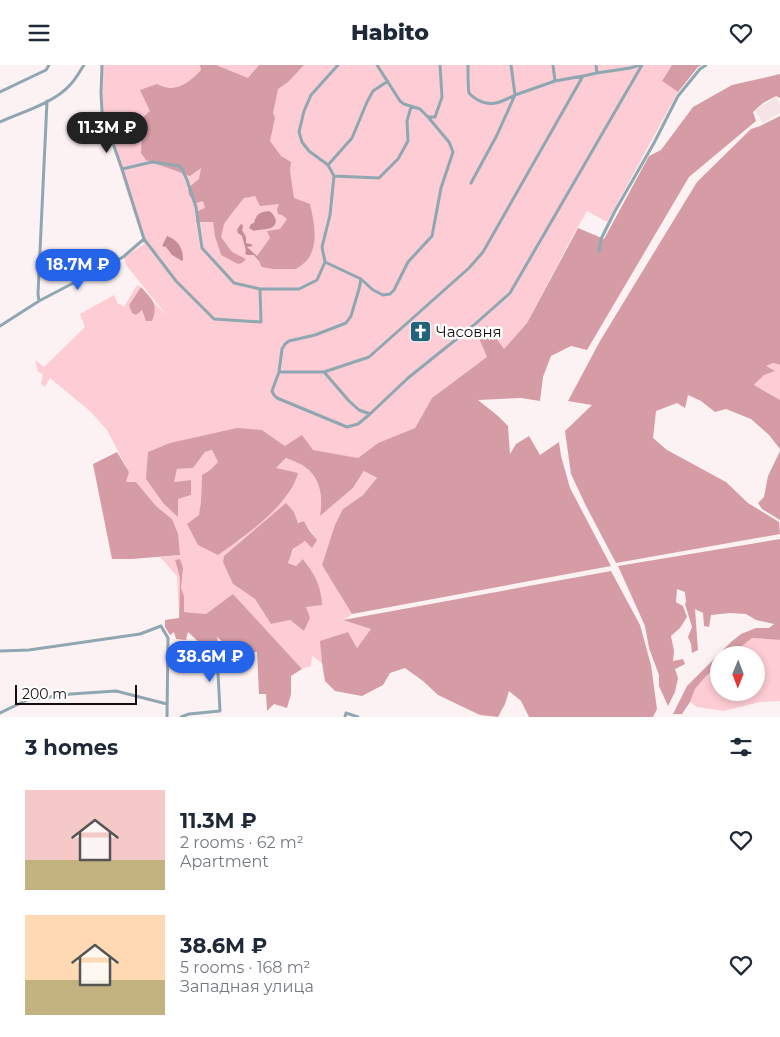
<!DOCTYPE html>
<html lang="en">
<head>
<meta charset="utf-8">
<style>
	body { margin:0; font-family:Montserrat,sans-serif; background:#f6f6f7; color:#1f2937; height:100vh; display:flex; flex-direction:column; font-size:19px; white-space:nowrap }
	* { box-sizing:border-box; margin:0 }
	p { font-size:16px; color:#747a83 }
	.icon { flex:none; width:28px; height:28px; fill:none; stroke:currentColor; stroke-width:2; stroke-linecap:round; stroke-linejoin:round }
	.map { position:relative; height:652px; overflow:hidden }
	.panel { display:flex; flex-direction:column; background:#fff; flex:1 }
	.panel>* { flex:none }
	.needle { width:32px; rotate:181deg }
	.tools { position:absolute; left:710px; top:581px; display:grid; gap:10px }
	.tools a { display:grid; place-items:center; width:55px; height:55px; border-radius:50%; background:#fff; box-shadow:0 2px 8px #0003; font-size:25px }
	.scale { position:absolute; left:15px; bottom:12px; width:122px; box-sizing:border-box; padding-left:5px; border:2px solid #150d0e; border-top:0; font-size:14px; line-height:18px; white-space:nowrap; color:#150d0e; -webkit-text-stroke:4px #fff; paint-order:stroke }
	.price { position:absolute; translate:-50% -42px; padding:0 11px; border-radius:18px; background:#2563eb; color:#fff; font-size:16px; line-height:32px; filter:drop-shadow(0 1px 2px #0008) }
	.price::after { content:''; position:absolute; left:50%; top:30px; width:15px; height:11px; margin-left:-8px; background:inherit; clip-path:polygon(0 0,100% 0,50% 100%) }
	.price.selected { background:#222; color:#fff }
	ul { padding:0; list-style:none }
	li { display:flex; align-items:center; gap:15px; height:125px; padding:0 25px }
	li span { display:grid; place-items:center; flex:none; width:140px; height:100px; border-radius:0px; color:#555 }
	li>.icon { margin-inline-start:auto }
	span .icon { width:60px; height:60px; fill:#fffc; stroke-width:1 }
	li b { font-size:21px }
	h2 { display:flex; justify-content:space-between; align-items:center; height:60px; padding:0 25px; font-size:21px }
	header { display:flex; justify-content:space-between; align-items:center; height:65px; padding:0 25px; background:#fff; font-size:22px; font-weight:800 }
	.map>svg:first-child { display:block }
	.built { fill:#f6e3e6 }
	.green { fill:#fdccd4; fill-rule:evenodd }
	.forest { fill:#d69ca5 }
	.water { fill:#c58c95 }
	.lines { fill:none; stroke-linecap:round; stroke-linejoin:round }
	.minor { stroke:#8ea7b1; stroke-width:3 }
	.labels { text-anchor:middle; stroke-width:5; stroke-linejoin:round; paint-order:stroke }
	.poi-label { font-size:15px; fill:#150d0e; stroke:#fff; text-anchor:start }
</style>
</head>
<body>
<header><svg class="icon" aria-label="menu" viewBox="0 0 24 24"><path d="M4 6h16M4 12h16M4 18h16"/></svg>Habito<svg class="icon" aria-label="heart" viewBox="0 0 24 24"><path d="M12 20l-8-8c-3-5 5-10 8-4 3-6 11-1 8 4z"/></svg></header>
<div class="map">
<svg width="780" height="652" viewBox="0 0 780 652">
	<rect width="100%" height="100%" fill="#fcf2f3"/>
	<path class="built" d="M776,32L780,39V48L763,58L755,45Z"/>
	<path class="green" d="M103,0H672L662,16L678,27L607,157L587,146L572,172L527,258L504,284L488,292L432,333L415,363L378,378L358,393L285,381L262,365L148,387L177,452V434L191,430V415L174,417L177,404L193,403L205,387L212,385L218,397L210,405L202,410L201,436L199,451L239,476L272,447L288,430L275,404L287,393C293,396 300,398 305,402C321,414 322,433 321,450L353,423L365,406L377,414L363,430L343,444L322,500L352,549L344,555L372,564L357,583L348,567L321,576L322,598L312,591L311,601L302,604L233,529L206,549L184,547V531L181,523L183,503L175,496L180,513L179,546L177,511L160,492L180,490L172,454L156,441L136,417H126L129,407L107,365L90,346L50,313L45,322L41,319L43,309L38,307L35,295L44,302L85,262L80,249L114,230L118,239H120L124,242L137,220L141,222L129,240L155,247L154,237L168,252L126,200L124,192L144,179L102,48ZM294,447L298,458L304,456L317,475C298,476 294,481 288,498L296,501L304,494C313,506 317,517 322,531L305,542L310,553L304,566L290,555L271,559L255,534L233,519Z
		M773,298L780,300V335L764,325L754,321L764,310L774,306L765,301Z
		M752,573L780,575V636L760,637L724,646L697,642L690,637L695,624L706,611L719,600V628H756V590H731Z"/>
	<path class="forest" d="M200,0H216L248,13L259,0H304L288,17L278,24L273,48L275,53L270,76L281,91L291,97L290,106L294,133L310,139C314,157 319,178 308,194C305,198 300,201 296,204H273L262,202C259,199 260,194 257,191L270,173L267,166L280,164L287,154L282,150L278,149L277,144L279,139L260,141L255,131L244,133L232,148L224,159L221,172L232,187L246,194L242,198L238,199L221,190L215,171L213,157H196V147L205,143L203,136L196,138L189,130L188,123L199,114L201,103L190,111L146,95L141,88L142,68L135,60L150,46L140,25L157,19C175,29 189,18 201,5Z
		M672,0H702L698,2L678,27L662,16Z
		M780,9V33L776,31L763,38L753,47L756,56L689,112L587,285L571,281L551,291L543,312L540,336L521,333L478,335L498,351L508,361L510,389L516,379L529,371L540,390L559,377L561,391L570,423L611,501L352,549L322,500L335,460L343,444L363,430L377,413L364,406L353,423L320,451C323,434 321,413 305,402C300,398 293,396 286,393L276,403L298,408C290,440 244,472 218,490L198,480L187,459L199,450L201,436L202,410L210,405L218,397L212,385L205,387L193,403L177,404L174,417L191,415V430L178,434V452L164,439L146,414L148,387L170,378L237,363L262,365L285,381L302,370L313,385L358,393L378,378L415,363L432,333L487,292L479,273L486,260L504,284L527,258L578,163L604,174L649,91L661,85L693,42L732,20Z
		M780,51V300L773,298L766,301L775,306L764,310L754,320L780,335V384L769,370L751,354L726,344L715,347L701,336L688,330L685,343L677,338L656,346L653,373L667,385L726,417L748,438L779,457L780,469L616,498L586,441L571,409L565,366L592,340L568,336L600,276L697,117L751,64L760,61Z
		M141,222C152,235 159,238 152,256H146L142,245L136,250L132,248L129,240Z
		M780,386V455L762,444L758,438L764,432L768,411Z
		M117,387L129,407L126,417H136L156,441L172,454L178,469L180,490L132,494H112L93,399Z
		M286,438L294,447L298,458L304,456L309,465L317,475L312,483L305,476L293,484L288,498L296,501L303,494C314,508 322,522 322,540L306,542L310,553L304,566L290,555L271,559L255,534L233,519L223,497L224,491Z
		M780,474V575L752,573L731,590H719V600L706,611L695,624L690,637L682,649H673L687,621L731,577L741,569L756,563H769L774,559L756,555L746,549L730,548L711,550L709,562L704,561L703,548L695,544L698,585L692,588L691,579L688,572L692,562L685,539L686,537L685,527L677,524L676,537L683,541L687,552L680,563L671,571L674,586L673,596L683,594L685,599L675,604L678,613L675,627L668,641L659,621V610L649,583L645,561L618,501Z
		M180,494L183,503L181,523L184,531V547L206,549L233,529L302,604L291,611V629L287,643L274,639L267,646L266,629H259L257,587L242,588L224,578L217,572L218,578L203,581L188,567L186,575L176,574L174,567L170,570L165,562V555L179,553L180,513L175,495Z
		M611,506L640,560L651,600L657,644L653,652H529L521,636L509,626L505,639L498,652L480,650L438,630L423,616L405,603L390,608L383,620L362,631L335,626L325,616L322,598L320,576L348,567L357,583L371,564L343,555Z"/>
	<path class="water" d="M269,146C275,150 280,158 271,163C266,165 259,164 254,166L249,163L251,159L254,158C256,149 260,147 269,146Z
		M242,159L243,162L242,165L246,172V178L251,179L253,181L247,182L258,192L260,195L259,196L254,190H247L245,188L246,186L242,171L238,168L237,165L240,160Z
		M167,171C178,175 183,183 183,194L182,196L172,190L166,182L162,181Z"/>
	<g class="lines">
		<path class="minor" d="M102,0L101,28L102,47L122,104L144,174L176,216L214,254L261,257L260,224
			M377,0L400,36L404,39L420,44L428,52
			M468,0C468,6 468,23 469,28C471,31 475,33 478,35C492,43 503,36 515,30L511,0
			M553,0L555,16
			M596,0L597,8
			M0,27L46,5L49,0
			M0,57C22,47 54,38 70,20C76,14 80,6 84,0
			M328,100L352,73L367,37L373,26L388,16
			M122,104L152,97L179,101L182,104L187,115L196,142L202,183L234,218L260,224H299L317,215L325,197L322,182L330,150L334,111L328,100L309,86L302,77L299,67L304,46L311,30L338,0
			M334,111L379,113L398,94L408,76L407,56L411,42
			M471,118L497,70L515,30L555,16L583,11L597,8L630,3L640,0
			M599,186L601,174L615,146L654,78L678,31L700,4L706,0
			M325,197L361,214L373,225L383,230L390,229L394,225L408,197L432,171L441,123L453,87L449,77L428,52H435L442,32L440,0
			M361,214L359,224L351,251L346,258L315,270L289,276L285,279L282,284L279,307L272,326L274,330L277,333L347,362L358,359L370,349
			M39,236L38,229L47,36
			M0,261L39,236L123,192L144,174
			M279,307H324L369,292L469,203L483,187L583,11
			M324,307L349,336L359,345L370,349L408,313L474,260L510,228L642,0
			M0,586L29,585L140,569L161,561L168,573L167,652
			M0,648L27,635L71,629L116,626L167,639
			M181,652L189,649L220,646L217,589
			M345,652L346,648L358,652"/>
	</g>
	<defs>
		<symbol id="church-square" viewBox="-11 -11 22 22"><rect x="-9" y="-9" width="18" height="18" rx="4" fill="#236378" stroke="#fff"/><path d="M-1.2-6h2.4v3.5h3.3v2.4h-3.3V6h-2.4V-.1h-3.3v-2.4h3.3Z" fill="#fff"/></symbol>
	</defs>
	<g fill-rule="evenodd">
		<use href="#church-square" x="408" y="254" width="25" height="25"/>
	</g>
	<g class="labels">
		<g class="poi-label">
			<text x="436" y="272">Часовня</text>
		</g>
	</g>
</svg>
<div class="tools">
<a><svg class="needle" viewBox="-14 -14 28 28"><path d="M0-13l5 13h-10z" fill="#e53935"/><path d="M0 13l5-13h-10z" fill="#747a83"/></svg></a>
</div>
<div class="scale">200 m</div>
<b class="price selected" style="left:107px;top:89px">11.3M ₽</b>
<b class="price" style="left:78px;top:226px">18.7M ₽</b>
<b class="price" style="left:210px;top:618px">38.6M ₽</b>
</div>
<section class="panel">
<h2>3 homes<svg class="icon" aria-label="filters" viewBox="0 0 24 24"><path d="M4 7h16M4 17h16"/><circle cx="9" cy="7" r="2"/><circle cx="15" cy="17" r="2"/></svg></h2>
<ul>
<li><span style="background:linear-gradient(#f6c9c9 70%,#c2b280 0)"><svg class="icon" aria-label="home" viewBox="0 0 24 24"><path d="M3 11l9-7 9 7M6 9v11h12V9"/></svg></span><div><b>11.3M ₽</b><p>2 rooms · 62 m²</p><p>Apartment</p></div><svg class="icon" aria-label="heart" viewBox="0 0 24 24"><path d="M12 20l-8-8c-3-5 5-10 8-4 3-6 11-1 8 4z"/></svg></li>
<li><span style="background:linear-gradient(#ffd9b3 65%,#c2b280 0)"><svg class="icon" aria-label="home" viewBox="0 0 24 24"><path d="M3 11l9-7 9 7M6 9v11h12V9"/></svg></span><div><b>38.6M ₽</b><p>5 rooms · 168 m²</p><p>Западная улица</p></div><svg class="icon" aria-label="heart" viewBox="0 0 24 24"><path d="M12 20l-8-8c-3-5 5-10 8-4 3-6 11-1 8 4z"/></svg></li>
</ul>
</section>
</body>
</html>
